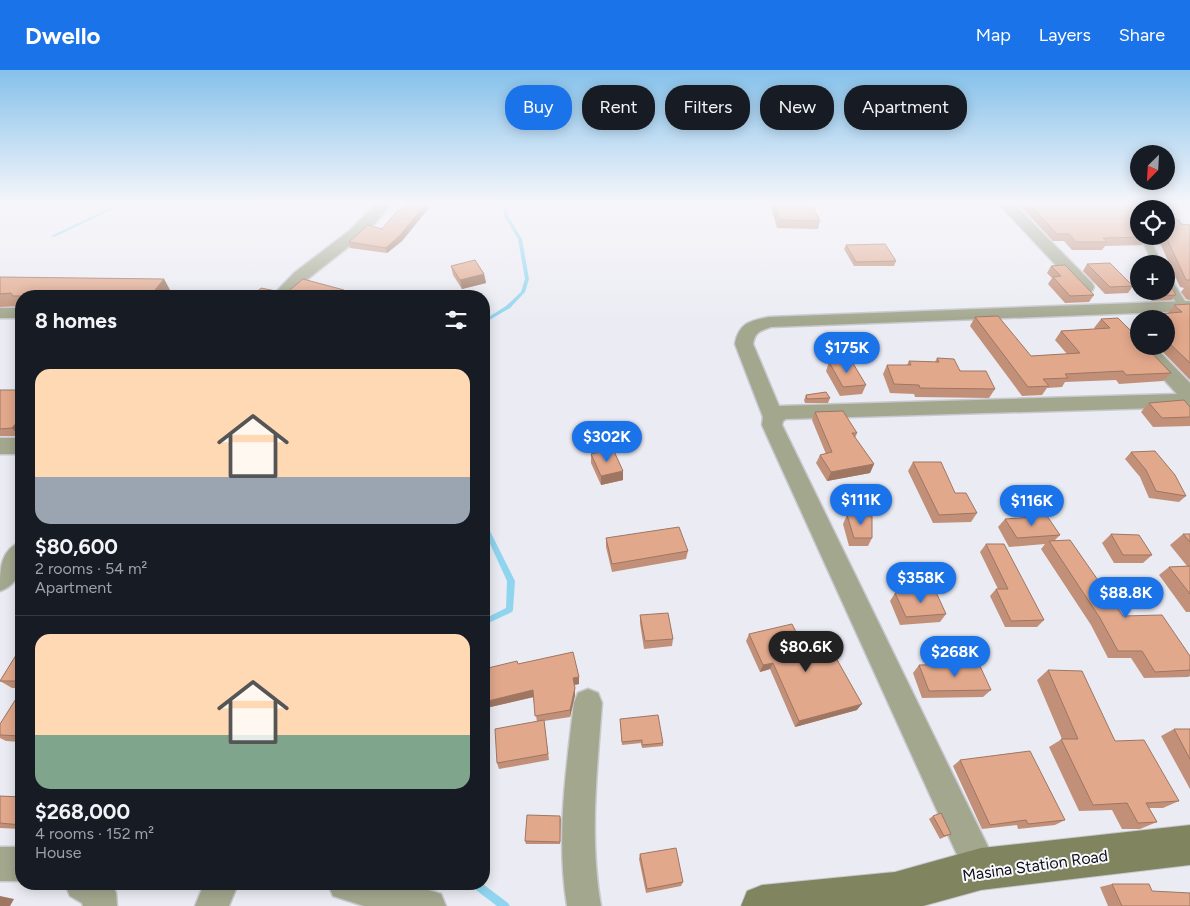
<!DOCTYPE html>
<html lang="en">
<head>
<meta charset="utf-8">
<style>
	body { margin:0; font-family:Figtree,sans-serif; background:#242831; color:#f1f3f6; height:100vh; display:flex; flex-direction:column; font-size:19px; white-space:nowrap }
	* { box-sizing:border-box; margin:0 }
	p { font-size:16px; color:#9ea1a6 }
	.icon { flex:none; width:28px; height:28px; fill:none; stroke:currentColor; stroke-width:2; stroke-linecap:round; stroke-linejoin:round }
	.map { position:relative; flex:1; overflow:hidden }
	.panel { position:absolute; left:15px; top:220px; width:475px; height:600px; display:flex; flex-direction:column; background:#171b24; border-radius:20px; box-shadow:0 2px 12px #0003 }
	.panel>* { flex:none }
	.banner { position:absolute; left:505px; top:15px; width:475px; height:45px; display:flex; gap:10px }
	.needle { width:32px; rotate:204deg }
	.controls { position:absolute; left:1130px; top:75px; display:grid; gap:10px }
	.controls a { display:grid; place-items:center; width:45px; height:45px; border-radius:50%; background:#171b24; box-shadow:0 2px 12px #0003; font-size:25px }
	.price { position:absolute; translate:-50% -42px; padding:0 11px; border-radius:18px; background:#1a73e8; color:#fff; font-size:16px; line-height:32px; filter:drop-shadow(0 1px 2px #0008) }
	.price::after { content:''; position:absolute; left:50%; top:30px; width:15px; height:11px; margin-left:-8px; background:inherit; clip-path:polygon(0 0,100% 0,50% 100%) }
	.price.selected { background:#222; color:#fff }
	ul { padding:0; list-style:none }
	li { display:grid; align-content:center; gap:10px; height:265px; padding:0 20px }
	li+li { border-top:1px solid #363941 }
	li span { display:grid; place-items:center; height:155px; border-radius:15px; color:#555 }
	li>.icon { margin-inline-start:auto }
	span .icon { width:90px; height:90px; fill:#fffc; stroke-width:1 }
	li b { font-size:21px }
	h2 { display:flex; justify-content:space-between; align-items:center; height:60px; padding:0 20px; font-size:21px }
	.pill { padding:0 18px; border-radius:20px; background:#171b24; box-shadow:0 2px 12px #0003; font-size:18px; line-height:45px }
	.pill.selected { background:#1a73e8; color:#fff }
	header { display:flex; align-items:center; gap:30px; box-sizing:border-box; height:70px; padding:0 25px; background:#1a73e8; color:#fff }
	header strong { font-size:24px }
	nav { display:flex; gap:28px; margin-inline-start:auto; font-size:18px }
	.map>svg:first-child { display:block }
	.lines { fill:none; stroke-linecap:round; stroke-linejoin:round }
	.stream { fill:#90d5f0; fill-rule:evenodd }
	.lane-casing { stroke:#c8c8cf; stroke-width:3 }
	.street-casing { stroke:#c8c8cf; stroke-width:3 }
	.secondary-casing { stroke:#c8c8cf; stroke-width:2 }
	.lane { fill:#a3a78e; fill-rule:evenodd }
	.street { fill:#a3a78e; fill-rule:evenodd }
	.secondary { fill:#808560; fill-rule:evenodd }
	.wall { fill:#c29078 }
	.shaded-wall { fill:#9e7662 }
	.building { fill:#e2a88c; stroke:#9e7662 }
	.labels { text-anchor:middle; stroke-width:4; stroke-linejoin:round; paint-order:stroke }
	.near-street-label { font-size:16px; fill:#101013; stroke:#f8f9ff }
</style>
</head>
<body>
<header>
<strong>Dwello</strong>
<nav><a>Map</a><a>Layers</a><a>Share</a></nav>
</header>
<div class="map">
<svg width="1190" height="836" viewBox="0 0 1190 836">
	<rect width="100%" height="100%" fill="#ebebf3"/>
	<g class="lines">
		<path class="stream" d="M119,134H124L54,167L51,166Z
			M503,134H507L508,146L522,169L529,209L525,222L510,238L484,253V250L506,236L521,222L525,209L518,169L504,146Z
			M484,456L490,461L515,511L513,540L512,542L484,555V549L506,538L507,511L486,465L484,463Z
			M470,814H483L508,833L510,836H497L472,817Z"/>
		<defs>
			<path id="lane" d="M1140,166H1148L1162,194H1154Z
				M1166,206H1169L1188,236L1187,238L1184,239C1174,234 1166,216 1166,206Z"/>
			<path id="street" d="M376,134H391C365,171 321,194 289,226H272L294,203L349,161Z
				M999,134H1014L1092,213L1094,217L1092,221H1080Z
				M1190,231V241L771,257C760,261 755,262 753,274L779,336L1177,324L1137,280L1134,276L1139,271V276H1154L1190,313V337L786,349L783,351L782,355L993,787L998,799L993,811L981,816L969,811L762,355L763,347L735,274C739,253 750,251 769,247Z
				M0,238H21V248H0Z
				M0,368H21V384H0Z
				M21,472C22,492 23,513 0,521C0,499 0,480 21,472Z
				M588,619L598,623L602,633C597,701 589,768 601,836H567C556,768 566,701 574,633L578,623Z
				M0,777H21V811H0Z
				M65,814H112L116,823L117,836H83L82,833L70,826Z
				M204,814H238L229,836H195Z
				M328,814H410L441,824L446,836H364L333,826Z"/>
			<path id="secondary" d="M1190,755V795L981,820L923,836H741L747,821L762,815L895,802L981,778Z"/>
		</defs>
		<use href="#lane" class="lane-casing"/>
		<use href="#street" class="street-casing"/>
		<use href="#secondary" class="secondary-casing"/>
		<use href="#lane" class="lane"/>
		<use href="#street" class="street"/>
		<use href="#secondary" class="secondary"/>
	</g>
	<path class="wall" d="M407,134H432L402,171L387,183L350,178L349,172L382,159Z
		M772,134H811L820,151L818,159L777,158L771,138Z
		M1018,134H1128L1148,167L1142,175L1105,176L1102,180H1072L1064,171H1053Z
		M1181,154L1190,155V230L1186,229L1181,222L1184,218L1180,217L1161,175H1154L1149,166H1166Z
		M846,175L896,191L894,196H854L844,179Z
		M1087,194L1133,216L1128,223L1105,224L1083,201Z
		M451,196L484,204L486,213L462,219L453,205Z
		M1051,196L1094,225L1089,232L1065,233L1048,214L1052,208L1047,203Z
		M0,207L164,209L171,222L168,226H21V236L0,237Z
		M303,209L346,226H252L286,223Z
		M1147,221H1166L1176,225L1172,230L1152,231L1145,224Z
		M1190,234V310L1157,276H1166V249H1143L1144,248L1157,247L1159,244L1168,243L1174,235Z
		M975,247L1031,286L1067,284L1055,270L1061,261L1095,259L1094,258L1101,249L1171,303L1163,311L1119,314L1116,310L1065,312L1062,317L1047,318L1042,325L1022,326L970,256Z
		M937,288L995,319L989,328L915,327L914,324L890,323L883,304L887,295H907L909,291L935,292Z
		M829,292L866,315L862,324L840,326L826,301Z
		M0,320L19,366H0Z
		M806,325L830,328L828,333H805L804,330Z
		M1149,333L1190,337V356L1153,357L1141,342Z
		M815,342L857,363L855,368L874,394L870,403L827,411L816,393L820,385L826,384L812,350Z
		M1131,382L1186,426L1179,432L1149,428L1140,407L1125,389Z
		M591,384L623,410L601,415L591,393Z
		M913,392L955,423L977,443L971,452L933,453L908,401Z
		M847,445L872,468L868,476H849L843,454Z
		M1005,449L1060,465L1055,470L1123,546L1190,586V606L1188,607L1144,608L1131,588H1108L1091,555L1041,479L1045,474L1009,477L998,457Z
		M1111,464L1152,485L1143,493H1114L1102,473Z
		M1183,464H1190V542H1186L1159,505L1169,497L1187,496L1170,475Z
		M606,468L688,481L686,489L612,502L606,477Z
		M986,474L1044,550L1037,557H1005L990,526L996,519H998L980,482Z
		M895,523L946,544L940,552L900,555L890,531Z
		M640,545L673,569L672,576L644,579L640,553Z
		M749,564L807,584L857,640L795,657L770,599L760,602L746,571Z
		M21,577V618H12L0,611Z
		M518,594L579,607V614L574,615L575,625L570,647L544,651L549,690L499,699L497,693L537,652L533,627L486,638L484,632Z
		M919,595L991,620L983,627L922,628L913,603Z
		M1048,600L1115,671L1179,731L1163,738H1149L1157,752L1140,759H1122L1112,740L1079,741L1049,677L1062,669L1037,610Z
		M21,621V672L6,671L0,668V654Z
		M620,649L663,673V676L642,678L641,673L622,675Z
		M1174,659H1190V719L1161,666Z
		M960,690L1065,750L1055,755L1018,759L1017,755L982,759L953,696Z
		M0,726L21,727V759L0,758Z
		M933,746L951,764L940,769L929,749Z
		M561,748L560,774H526L525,771Z
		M640,784L683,812L681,816L646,823L639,789Z
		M1112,814L1152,821L1190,836H1108L1100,817Z"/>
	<path class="shaded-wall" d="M426,134H432L402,171L387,183L386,178Z
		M484,204L486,213L462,219L460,210Z
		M164,209L171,222L168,226H150Z
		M344,220L346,226H344L343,225Z
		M21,347V364L19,366L12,358Z
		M874,394L870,403L827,411L831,402Z
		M623,401V410L601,415V406Z
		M773,593L770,599L760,602L763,595Z
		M579,607V614L574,615L573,608Z
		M575,618V625L570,647V640Z
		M533,620L534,627L486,638L484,632Z
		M862,634L857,640L795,657L799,651Z
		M0,826L14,829L10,836H0Z"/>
	<path class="building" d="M407,134H426L400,165L386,178L349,172L368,155L382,159L398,140H400Z
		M774,134H811L820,151L779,150Z
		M1029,134H1128L1139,151V166H1147L1148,167L1103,168L1107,172H1076L1069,164H1057Z
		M1166,148L1179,150L1181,154L1190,155V210H1186L1166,167H1160L1159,166H1166Z
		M885,174L896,191L856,192L846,175Z
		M475,190L484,204L460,210L451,196Z
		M1110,193L1133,216L1110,217L1087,194Z
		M1065,195L1094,225L1070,226L1053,207L1061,206L1051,196Z
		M0,207L164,209L150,226H13L11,223L0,224Z
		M303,209L344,220L343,225H321L323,226H252L261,218L286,223Z
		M1166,218H1172L1176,225L1156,226L1150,221H1166Z
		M1190,234V293L1166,270V249H1145L1144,248L1163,247L1159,244L1182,242L1174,235Z
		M998,246L1031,286L1080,283L1061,261L1110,258L1101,249L1118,248L1139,269V276H1145L1171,303L1126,305L1123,301L1065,304L1068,308L1043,309L1049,316L1028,317L975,247Z
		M937,288L954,289L960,301H986L995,319L920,318L919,315L894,314L887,295H911L909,291L939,292Z
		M851,290L866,315L843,317L829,292Z
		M0,320H21V347L12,358L0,359Z
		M826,322L830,328L807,329L806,325Z
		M1184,330L1190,337V347L1162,348L1149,333Z
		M843,341L857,363H852L874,394L831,402L820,385L832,382L815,342Z
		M613,379L623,401L601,406L591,384Z
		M1155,381L1175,405L1186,426L1156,421L1146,400L1131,382Z
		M913,392H941L955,423H966L977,443L939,445Z
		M847,445L872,446V468H854Z
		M1047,446L1060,465L1017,468L1005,449Z
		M679,457L688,481L612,494L606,468Z
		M1111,464L1139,465L1152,485H1123Z
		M1183,464H1190V472Z
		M1070,470L1123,546L1162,545L1190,586V600L1155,602L1142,581H1118L1100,548L1049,471Z
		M986,474H1004L1044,550L1011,551L996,519H1008Z
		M1190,496V524L1169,497Z
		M935,520L946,544L906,547L895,523Z
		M668,543L673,569L645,571L640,545Z
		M792,554L807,584L831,579L862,634L799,651L773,593L763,595L749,564Z
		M21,577V611H0Z
		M573,582L579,607L573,608L575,618L570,640L535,646L533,620L484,632V599L517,591L518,594Z
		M979,594L991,620L929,621L919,595Z
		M1048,600L1082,601L1115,671L1144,670L1179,731L1146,733L1157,752L1138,753L1127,733L1093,735L1061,669H1078Z
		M21,621V666L0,665V654Z
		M658,645L663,673L642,675V670L622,672L620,649Z
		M544,650L548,684L497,693L495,659Z
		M1174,659H1190V689Z
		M1030,681L1065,750L1028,754L1026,750L990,755L960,690Z
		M0,726L21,727V755L0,753Z
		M941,743L951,764L944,766L933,746Z
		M527,745L560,746V772L525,771Z
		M676,778L683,812L647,819L640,784Z
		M1112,814H1149L1152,821L1190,823V836H1122Z"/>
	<linearGradient id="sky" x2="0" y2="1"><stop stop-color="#85c1eb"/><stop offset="0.53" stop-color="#f6f6fa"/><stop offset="1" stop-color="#f6f6fa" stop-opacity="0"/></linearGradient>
	<rect width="1190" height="251" fill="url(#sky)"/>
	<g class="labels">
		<g class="near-street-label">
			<text transform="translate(1035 795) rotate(-8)" y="6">Masina Station Road</text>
		</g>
	</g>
</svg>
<div class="controls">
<a><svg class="needle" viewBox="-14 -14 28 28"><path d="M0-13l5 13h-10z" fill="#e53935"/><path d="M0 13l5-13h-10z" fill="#9ea1a6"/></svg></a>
<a><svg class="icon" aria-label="locate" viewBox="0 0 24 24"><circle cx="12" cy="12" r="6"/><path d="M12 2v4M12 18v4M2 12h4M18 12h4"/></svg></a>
<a>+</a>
<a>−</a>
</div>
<b class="price" style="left:847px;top:304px">$175K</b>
<b class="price" style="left:607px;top:393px">$302K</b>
<b class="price" style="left:861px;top:456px">$111K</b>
<b class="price" style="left:1032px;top:457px">$116K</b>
<b class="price" style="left:921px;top:534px">$358K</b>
<b class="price" style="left:1126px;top:549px">$88.8K</b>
<b class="price selected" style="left:806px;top:603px">$80.6K</b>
<b class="price" style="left:955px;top:608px">$268K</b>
<div class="banner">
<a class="pill selected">Buy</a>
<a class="pill">Rent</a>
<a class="pill">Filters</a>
<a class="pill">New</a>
<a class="pill">Apartment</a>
</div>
<section class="panel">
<h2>8 homes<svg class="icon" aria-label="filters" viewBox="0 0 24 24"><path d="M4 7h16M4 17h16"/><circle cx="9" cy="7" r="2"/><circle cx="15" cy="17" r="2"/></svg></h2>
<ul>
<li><span style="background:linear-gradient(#ffd9b3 70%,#9aa5b1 0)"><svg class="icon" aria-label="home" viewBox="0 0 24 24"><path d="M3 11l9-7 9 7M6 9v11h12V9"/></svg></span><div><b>$80,600</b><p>2 rooms · 54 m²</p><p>Apartment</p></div></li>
<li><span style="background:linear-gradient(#ffd9b3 65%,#7fa58c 0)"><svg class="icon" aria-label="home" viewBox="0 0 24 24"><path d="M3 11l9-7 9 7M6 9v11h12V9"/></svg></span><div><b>$268,000</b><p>4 rooms · 152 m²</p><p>House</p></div></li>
</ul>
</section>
</div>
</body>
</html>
